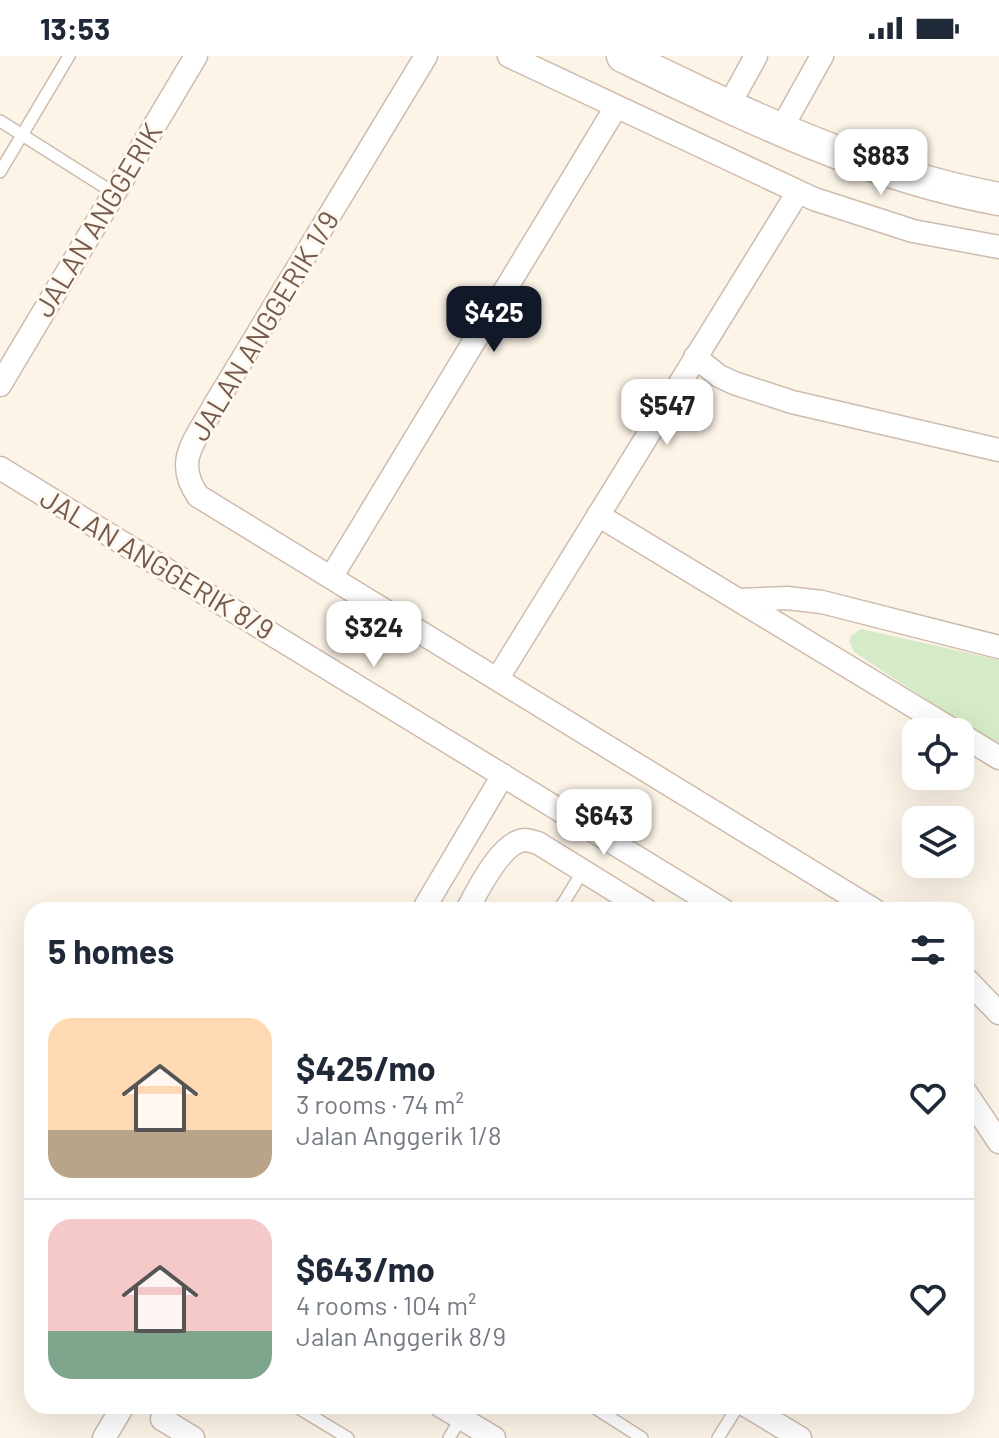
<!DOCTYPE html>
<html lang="en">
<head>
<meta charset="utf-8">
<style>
	body { margin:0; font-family:Barlow,sans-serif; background:#f6f6f7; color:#1f2937; height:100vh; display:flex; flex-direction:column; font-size:30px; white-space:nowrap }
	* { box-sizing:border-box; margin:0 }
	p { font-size:26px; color:#747a83 }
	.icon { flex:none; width:44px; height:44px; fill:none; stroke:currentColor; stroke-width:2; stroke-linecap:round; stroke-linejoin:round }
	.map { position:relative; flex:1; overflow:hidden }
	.panel { position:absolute; left:24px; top:846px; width:950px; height:512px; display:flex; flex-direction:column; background:#fff; border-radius:24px; box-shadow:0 8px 32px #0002 }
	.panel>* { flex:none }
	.controls { position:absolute; left:902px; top:662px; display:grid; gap:16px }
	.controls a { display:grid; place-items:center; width:72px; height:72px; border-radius:16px; background:#fff; box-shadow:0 8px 32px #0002; font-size:40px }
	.price { position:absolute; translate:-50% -68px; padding:0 18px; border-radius:16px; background:#fff; color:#222; font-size:26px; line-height:52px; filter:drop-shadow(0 2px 4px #0008) }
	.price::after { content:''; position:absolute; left:50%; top:48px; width:24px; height:18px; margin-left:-12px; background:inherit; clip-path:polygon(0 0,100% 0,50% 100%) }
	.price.current { background:#111827; color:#fff }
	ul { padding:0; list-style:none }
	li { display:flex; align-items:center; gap:24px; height:200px; padding:0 24px }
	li+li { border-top:2px solid #e0e1e3 }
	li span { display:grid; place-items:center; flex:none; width:224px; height:160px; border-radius:24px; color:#555 }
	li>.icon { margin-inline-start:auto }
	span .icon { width:96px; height:96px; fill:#fffc; stroke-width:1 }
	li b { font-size:34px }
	h2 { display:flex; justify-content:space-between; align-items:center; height:96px; padding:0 24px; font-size:34px }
	.status { display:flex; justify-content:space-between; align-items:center; height:56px; padding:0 40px; background:#fff; direction:ltr }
	.status svg { height:22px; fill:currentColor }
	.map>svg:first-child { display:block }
	.green { fill:#d5eac6 }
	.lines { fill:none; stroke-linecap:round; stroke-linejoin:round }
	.lane-casing { stroke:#cebbae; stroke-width:14 }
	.street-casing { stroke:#cebbae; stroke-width:25 }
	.secondary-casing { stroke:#d2bdae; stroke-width:35 }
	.lane { stroke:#fff; stroke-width:11 }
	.street { stroke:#fff; stroke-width:22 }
	.secondary { stroke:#fff; stroke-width:32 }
	.labels { text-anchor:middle; stroke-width:6; stroke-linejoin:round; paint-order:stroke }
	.street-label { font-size:28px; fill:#755a4c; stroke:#fff8ee }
</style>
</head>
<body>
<div class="status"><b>13:53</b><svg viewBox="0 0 49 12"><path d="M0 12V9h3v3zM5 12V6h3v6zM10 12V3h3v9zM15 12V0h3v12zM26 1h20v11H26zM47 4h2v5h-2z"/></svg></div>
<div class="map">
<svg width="999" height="1382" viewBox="0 0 999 1382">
	<rect width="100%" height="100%" fill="#fcf4e7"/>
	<path class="green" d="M861,573L999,604V691L854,596L849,585L851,580Z"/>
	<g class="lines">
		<defs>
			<path id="lane" d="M0,65L114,137
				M0,116L69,0
				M559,854L583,815
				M295,1350L348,1382
				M592,1350L642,1382
				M449,1382L468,1350
				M718,1382L738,1350"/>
			<path id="street" d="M426,0L214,350C196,384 173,404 198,440L874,854
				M509,0L814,143L913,175L999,191
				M728,51L756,0
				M780,75L822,0
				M695,301L719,320L734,327L792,346L999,394
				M0,329L196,0
				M0,412L723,854
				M598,459L956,676
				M332,520L616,51
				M739,544L787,542L822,546L999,591
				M498,622L798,136
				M960,678L999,702
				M423,854L503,719
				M467,854C477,836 501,785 525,784C529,784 533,786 538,787L646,854
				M966,923L999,957
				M966,1037L999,1086
				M441,1350L494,1382
				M747,1350L800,1382
				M162,1363L193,1382
				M104,1382L123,1350"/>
			<path id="secondary" d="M623,0C743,58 867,119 999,143"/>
		</defs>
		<use href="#lane" class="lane-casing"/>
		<use href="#street" class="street-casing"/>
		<use href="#secondary" class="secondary-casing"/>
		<use href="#lane" class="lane"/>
		<use href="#street" class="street"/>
		<use href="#secondary" class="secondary"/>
	</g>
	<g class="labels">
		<g class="street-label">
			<text transform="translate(98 164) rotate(-59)" y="10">JALAN ANGGERIK</text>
			<text transform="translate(264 270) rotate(-59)" y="10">JALAN ANGGERIK 1/9</text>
			<text transform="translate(157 508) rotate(31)" y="10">JALAN ANGGERIK 8/9</text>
		</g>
	</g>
</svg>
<div class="controls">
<a><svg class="icon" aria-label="locate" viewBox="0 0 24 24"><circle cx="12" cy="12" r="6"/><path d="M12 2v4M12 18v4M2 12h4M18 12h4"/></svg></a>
<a><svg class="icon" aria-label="layers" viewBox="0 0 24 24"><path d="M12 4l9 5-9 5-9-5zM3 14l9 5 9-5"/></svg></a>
</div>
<b class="price" style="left:881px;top:141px">$883</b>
<b class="price current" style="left:494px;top:298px">$425</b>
<b class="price" style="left:667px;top:391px">$547</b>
<b class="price" style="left:374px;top:613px">$324</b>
<b class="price" style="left:604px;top:801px">$643</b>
<section class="panel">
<h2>5 homes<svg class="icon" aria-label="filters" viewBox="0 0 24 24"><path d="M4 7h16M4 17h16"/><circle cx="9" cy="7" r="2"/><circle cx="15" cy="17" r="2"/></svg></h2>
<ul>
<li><span style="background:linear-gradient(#ffd9b3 70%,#b9a48a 0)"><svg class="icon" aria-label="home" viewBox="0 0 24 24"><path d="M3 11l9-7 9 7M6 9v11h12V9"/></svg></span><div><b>$425/mo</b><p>3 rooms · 74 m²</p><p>Jalan Anggerik 1/8</p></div><svg class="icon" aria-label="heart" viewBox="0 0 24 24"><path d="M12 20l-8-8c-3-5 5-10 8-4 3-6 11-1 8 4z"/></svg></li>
<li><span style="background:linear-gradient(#f6c9c9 70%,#7fa58c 0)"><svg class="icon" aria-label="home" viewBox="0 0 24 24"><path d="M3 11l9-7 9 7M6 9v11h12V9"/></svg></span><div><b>$643/mo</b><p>4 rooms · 104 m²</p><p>Jalan Anggerik 8/9</p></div><svg class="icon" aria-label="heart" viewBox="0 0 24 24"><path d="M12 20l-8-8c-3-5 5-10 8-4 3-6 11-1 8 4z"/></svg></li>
</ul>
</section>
</div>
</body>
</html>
